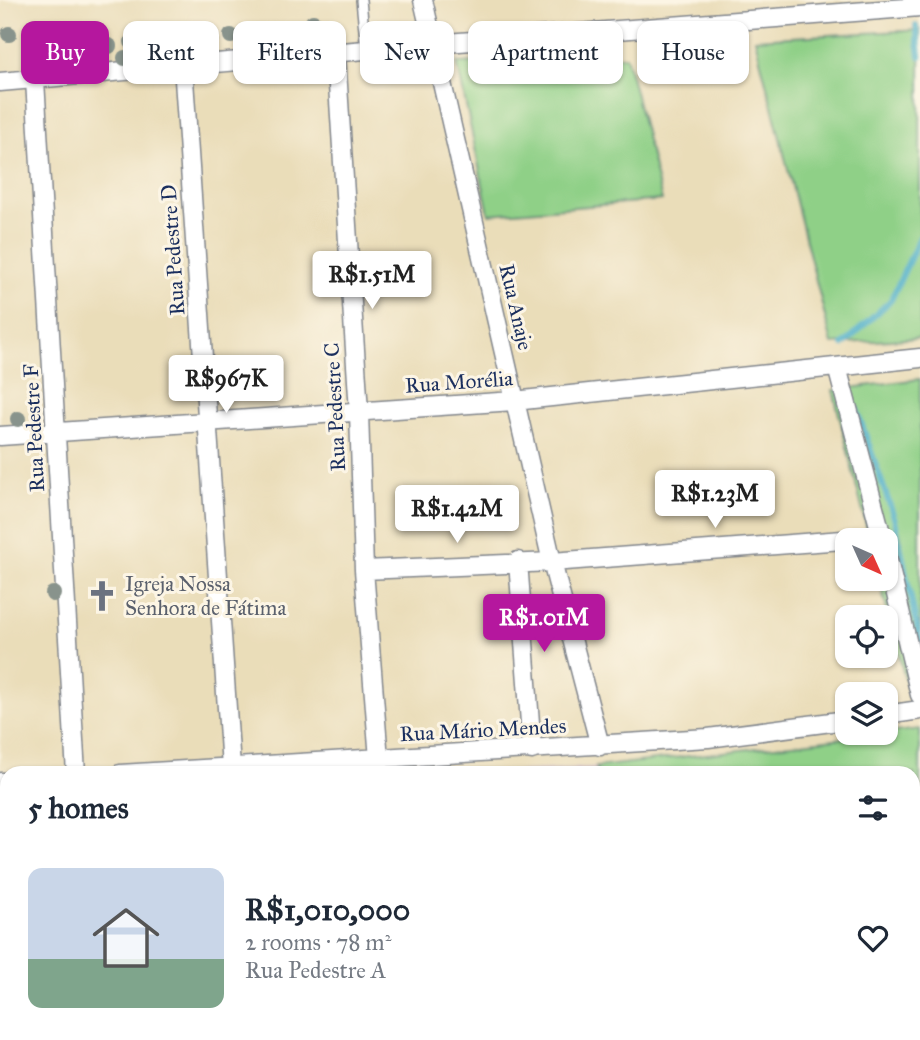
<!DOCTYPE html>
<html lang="en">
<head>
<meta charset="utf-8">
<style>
	body { margin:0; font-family:"IM FELL Great Primer",serif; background:#f6f6f7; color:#1f2937; height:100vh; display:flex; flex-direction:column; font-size:26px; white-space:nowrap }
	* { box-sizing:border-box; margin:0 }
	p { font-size:23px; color:#747a83 }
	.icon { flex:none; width:38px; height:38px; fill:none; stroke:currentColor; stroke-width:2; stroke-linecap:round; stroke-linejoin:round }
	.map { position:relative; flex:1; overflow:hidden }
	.side { position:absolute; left:0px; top:766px; width:920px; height:275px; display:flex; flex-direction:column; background:#fff; border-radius:21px 21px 0 0; box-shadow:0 2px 5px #0004 }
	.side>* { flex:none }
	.banner { position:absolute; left:21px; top:21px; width:878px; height:63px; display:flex; gap:14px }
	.needle { width:46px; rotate:135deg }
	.buttons { position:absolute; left:835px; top:528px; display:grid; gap:14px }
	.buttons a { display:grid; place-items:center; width:63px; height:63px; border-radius:14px; background:#fff; box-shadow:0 2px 5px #0004; font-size:35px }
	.price { position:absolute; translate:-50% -60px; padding:0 16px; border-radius:7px; background:#fff; color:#222; font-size:23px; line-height:46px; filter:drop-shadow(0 2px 4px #0008) }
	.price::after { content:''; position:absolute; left:50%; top:42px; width:21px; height:16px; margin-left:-10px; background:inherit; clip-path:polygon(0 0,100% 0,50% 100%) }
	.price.on { background:#b5179e; color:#fff }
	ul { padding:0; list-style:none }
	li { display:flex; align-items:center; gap:21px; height:175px; padding:0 28px }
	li+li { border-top:2px solid #e0e1e3 }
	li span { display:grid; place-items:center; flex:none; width:196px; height:140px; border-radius:14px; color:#555 }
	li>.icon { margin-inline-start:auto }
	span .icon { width:84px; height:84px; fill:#fffc; stroke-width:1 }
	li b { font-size:30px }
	h2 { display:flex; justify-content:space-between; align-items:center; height:84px; padding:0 28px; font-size:30px }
	.chip { padding:0 24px; border-radius:14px; background:#fff; box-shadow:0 2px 5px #0004; font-size:24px; line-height:63px }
	.chip.on { background:#b5179e; color:#fff }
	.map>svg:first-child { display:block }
	.industrial { fill:#d1bdca }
	.green { fill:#8fd087; stroke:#558072; stroke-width:2 }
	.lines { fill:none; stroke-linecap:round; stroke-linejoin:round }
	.stream { stroke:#49aec8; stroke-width:6 }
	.lane-casing { stroke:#82868c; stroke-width:12 }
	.street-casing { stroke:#82868c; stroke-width:21 }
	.lane { stroke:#fff; stroke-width:9 }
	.street { stroke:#fff; stroke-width:18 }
	.tree { fill:#88938c }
	.labels { text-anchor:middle; stroke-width:6; stroke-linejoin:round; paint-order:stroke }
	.street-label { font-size:21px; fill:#1b2f5e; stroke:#fcf5e5 }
	.worship-label { font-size:21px; fill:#5b616d; stroke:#fcf5e5; text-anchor:start }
</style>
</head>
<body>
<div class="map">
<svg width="920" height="1040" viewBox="0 0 920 1040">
	<rect width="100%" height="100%" fill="#fcf5e5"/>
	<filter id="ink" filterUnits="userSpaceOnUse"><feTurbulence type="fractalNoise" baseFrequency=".0143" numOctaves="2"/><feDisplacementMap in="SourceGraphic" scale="14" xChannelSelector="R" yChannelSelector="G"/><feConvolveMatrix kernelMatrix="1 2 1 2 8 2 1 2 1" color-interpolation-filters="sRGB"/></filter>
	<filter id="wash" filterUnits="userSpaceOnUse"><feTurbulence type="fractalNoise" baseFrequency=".00686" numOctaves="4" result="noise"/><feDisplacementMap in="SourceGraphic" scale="28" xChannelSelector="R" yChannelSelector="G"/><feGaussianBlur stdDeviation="1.57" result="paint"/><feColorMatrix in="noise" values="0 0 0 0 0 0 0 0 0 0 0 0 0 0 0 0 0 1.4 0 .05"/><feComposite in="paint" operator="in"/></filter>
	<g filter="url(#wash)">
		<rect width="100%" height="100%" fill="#eaddb9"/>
		<path class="industrial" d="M596,767L597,773L455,774Z
			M465,1034H659L660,1040H507Z"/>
		<path class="green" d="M920,30V338L832,344L755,39Z
			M626,56L662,200L489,214L457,63Z
			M920,379V693L909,694L879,579H886V541H870L833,390Z
			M920,729V1040H660L659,1034H914V774H597L596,767Z
			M123,1034H465L507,1040H123Z"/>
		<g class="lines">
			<path class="stream" d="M916,26L920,56
				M843,345L891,300L920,237
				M856,408L895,520L920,642"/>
		</g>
	</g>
	<g filter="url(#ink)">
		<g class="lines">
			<defs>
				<path id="lane" d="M361,0L366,51"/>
				<path id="street" d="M423,0L552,562L600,746
					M336,54L359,412L364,570L379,759
					M183,65L231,767
					M35,80L76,774
					M0,82L433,44L920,7
					M837,367L883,541
					M0,436L514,401L920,358
					M886,552L920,695
					M518,561L532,750
					M364,570L552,562L882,537
					M886,715L920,710
					M120,774L708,738L847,720
					M0,782H7
					M91,1040L94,1034"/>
			</defs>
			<use href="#lane" class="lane-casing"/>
			<use href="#street" class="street-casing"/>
			<use href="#lane" class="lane"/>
			<use href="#street" class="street"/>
		</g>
		<g class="tree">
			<circle cx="313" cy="22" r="8"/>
			<circle cx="251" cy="32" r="8"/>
			<circle cx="269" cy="32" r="8"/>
			<circle cx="9" cy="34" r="8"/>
			<circle cx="231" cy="36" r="8"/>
			<circle cx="211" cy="38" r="8"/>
			<circle cx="194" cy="40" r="8"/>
			<circle cx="169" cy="41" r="8"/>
			<circle cx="132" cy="42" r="8"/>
			<circle cx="280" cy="44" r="8"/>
			<circle cx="109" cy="46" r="8"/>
			<circle cx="70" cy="47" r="8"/>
			<circle cx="248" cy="48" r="8"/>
			<circle cx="41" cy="50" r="8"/>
			<circle cx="154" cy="55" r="8"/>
			<circle cx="125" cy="58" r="8"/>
			<circle cx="81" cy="61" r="8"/>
			<circle cx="64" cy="63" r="8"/>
			<circle cx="18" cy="419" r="8"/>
			<circle cx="53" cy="594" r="8"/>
		</g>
	</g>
	<defs>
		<symbol id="church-bare" viewBox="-9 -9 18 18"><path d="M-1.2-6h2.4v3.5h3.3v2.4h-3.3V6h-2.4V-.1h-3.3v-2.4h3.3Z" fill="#6b7280" stroke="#fcf5e5" stroke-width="2.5" paint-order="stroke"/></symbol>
	</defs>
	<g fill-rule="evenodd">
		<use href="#church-bare" x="80" y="574" width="44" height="44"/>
	</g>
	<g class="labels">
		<g class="street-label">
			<text transform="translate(173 250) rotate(-94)" y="7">Rua Pedestre D</text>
			<text transform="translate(516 307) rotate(77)" y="7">Rua Anaje</text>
			<text transform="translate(459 382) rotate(-4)" y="7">Rua Morélia</text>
			<text transform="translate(335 407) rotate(-93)" y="7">Rua Pedestre C</text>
			<text transform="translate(34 428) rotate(-93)" y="7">Rua Pedestre F</text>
			<text transform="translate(483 730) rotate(-3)" y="7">Rua Mário Mendes</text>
		</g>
		<g class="worship-label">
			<text x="125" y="591">Igreja Nossa<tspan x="125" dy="24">Senhora de Fátima</tspan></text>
		</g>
	</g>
</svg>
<div class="buttons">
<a><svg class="needle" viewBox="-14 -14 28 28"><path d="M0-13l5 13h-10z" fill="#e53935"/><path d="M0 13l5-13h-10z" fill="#747a83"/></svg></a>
<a><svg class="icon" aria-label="locate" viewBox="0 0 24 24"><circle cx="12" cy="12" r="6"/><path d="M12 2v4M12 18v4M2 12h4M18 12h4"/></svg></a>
<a><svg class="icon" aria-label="layers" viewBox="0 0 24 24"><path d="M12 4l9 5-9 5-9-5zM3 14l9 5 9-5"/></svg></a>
</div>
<b class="price" style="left:372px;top:311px">R$1.51M</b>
<b class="price" style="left:226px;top:415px">R$967K</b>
<b class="price" style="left:715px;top:530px">R$1.23M</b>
<b class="price" style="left:457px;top:545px">R$1.42M</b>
<b class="price on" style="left:544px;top:654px">R$1.01M</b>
<div class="banner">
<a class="chip on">Buy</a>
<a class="chip">Rent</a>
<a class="chip">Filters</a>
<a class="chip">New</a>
<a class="chip">Apartment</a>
<a class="chip">House</a>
</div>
<section class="side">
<h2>5 homes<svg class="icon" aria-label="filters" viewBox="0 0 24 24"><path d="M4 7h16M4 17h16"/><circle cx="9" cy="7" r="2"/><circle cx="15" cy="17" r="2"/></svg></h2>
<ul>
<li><span style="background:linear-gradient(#c9d6e8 65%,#7fa58c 0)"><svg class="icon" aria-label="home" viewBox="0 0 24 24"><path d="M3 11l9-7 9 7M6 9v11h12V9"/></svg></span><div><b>R$1,010,000</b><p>2 rooms · 78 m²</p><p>Rua Pedestre A</p></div><svg class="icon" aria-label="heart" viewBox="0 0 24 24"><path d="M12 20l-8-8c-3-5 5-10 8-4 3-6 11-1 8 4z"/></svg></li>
</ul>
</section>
</div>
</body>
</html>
